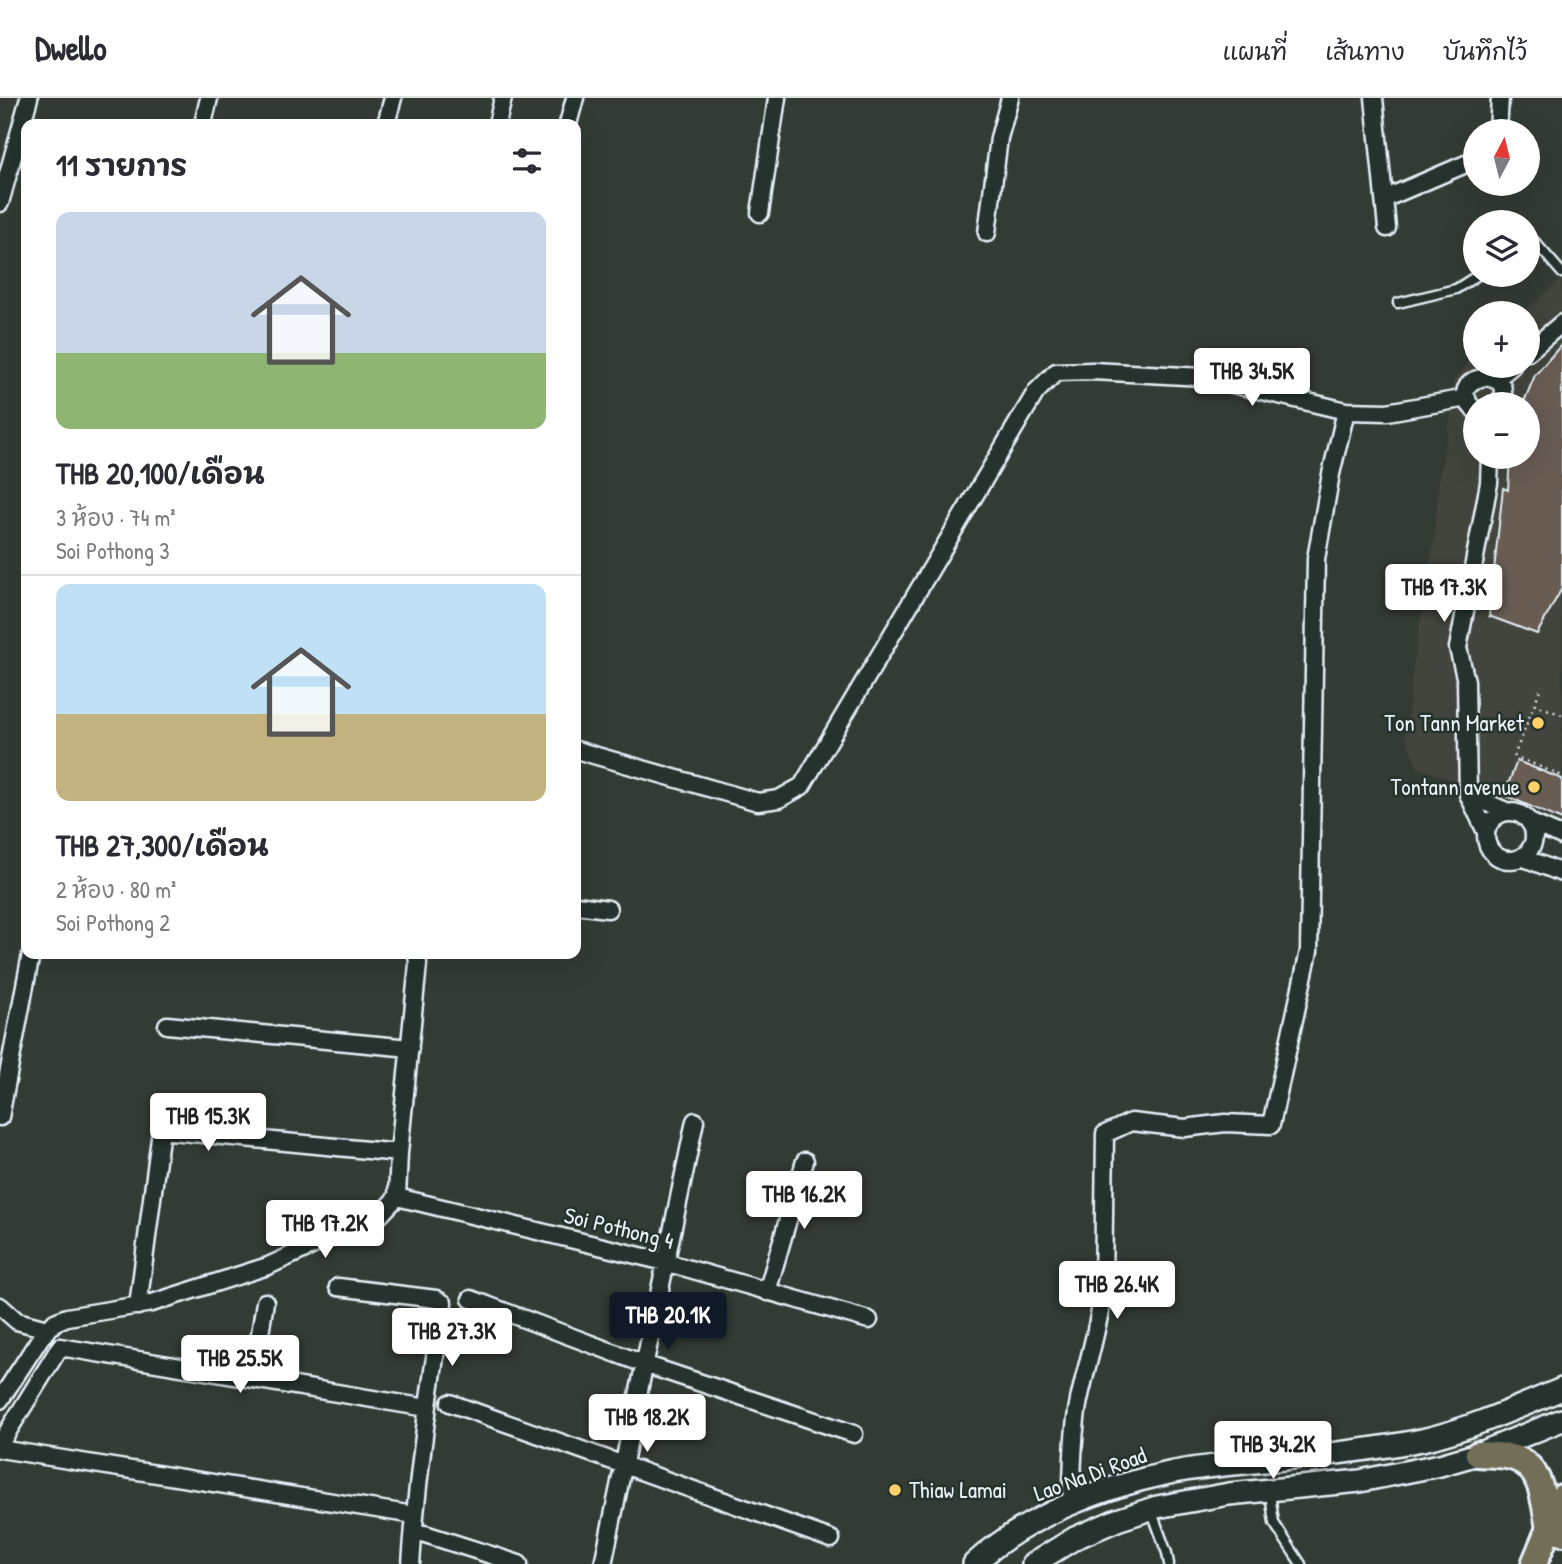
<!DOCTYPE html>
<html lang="th">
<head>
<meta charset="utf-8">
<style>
	body { margin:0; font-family:"Patrick Hand","Playpen Sans Thai",sans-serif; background:#f7f7f7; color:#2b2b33; height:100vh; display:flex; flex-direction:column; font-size:26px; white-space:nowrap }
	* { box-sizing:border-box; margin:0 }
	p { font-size:23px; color:#7c7c81 }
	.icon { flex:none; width:38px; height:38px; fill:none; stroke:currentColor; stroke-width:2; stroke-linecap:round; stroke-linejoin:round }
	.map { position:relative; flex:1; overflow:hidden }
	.side { position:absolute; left:21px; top:21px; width:560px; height:840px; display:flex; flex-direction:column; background:#fff; border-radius:14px; box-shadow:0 7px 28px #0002 }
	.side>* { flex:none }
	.needle { width:46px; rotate:7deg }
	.fabs { position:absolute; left:1463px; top:21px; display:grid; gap:14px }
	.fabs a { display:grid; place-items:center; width:77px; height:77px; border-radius:50%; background:#fff; box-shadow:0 7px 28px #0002; font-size:35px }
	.price { position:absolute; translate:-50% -60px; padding:0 16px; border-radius:7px; background:#fff; color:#222; font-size:23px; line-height:46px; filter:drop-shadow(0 2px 4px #0008) }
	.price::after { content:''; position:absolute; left:50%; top:42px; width:21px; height:16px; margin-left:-10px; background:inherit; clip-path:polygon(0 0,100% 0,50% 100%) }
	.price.current { background:#111827; color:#fff }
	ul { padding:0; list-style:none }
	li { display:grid; align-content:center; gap:14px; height:371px; padding:0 35px }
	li+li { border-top:2px solid #e1e1e2 }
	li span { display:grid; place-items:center; height:217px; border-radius:14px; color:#555 }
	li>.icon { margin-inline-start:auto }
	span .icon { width:126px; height:126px; fill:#fffc; stroke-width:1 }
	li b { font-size:30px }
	h2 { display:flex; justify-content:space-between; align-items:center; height:84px; padding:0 35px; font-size:30px }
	header { display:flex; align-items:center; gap:42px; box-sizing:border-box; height:98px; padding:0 35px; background:#fff; border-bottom:2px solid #e1e1e2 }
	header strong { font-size:33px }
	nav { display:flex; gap:38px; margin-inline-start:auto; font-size:24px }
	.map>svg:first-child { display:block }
	.built { fill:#43453e; fill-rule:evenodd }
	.building { fill:#675c53; stroke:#e8f1f8; stroke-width:2 }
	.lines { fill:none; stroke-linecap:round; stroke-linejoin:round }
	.service-casing { stroke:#e8f1f8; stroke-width:13 }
	.minor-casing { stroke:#e8f1f8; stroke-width:21 }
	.secondary-casing { stroke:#e8f1f8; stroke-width:26 }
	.primary-casing { stroke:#e8f1f8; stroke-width:30 }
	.path { stroke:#e8f1f8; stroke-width:2.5; stroke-dasharray:2 5; stroke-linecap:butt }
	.service { stroke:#26332d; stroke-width:8 }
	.minor { stroke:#26332d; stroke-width:16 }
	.secondary { stroke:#26332d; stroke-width:21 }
	.primary { stroke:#726e59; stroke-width:24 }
	.poi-dot { fill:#ffd166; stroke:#26332d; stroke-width:2.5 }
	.labels { text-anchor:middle; stroke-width:5; stroke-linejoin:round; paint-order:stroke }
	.poi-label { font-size:23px; fill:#e8f1f8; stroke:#26332d; text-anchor:end }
	.street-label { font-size:23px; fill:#e8f1f8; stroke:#26332d }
</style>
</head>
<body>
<header>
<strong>Dwello</strong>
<nav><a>แผนที่</a><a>เส้นทาง</a><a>บันทึกไว้</a></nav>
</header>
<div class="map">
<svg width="1562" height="1466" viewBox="0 0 1562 1466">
	<rect width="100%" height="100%" fill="#333b35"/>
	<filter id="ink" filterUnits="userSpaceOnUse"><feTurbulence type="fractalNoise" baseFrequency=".0143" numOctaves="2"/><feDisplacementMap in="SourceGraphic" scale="14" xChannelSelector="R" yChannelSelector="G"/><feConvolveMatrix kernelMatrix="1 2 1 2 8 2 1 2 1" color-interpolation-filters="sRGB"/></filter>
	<g filter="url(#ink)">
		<path class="built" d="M1562,180V726L1530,711L1474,689L1418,670L1406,640L1413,569L1434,442L1439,379L1451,319L1453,284L1475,255V268H1528V215H1523ZM1475,306H1528V359H1475Z"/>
		<path class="building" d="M1562,246V490L1537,536L1489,518L1503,390L1508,392L1510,359H1528V306H1523L1535,277Z
			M1517,663L1562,681V722L1504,697Z"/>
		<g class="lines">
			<defs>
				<path id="service" d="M1528,148L1535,144L1562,175
					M1398,205L1456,191L1478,177
					M1270,1395L1274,1425L1301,1466
					M1152,1414L1167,1455L1169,1466"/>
				<path id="minor" d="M1374,0L1387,130
					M203,26L209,0
					M386,26L393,0
					M497,26L503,0
					M568,26L575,0
					M1498,33L1500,0
					M1384,101L1475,62
					M0,105L29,0
					M760,115L777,0
					M987,135L999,40L1010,0
					M1528,254L1562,225
					M1495,282L1512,268
					M1475,312C1438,279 1519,262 1500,306
					M1346,313L1387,314L1467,300
					M576,652L758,704L779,701L802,688L1036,294L1056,274L1093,273L1203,279L1346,313L1331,376L1316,461L1309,853L1271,1027L1225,1025L1185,1030L1131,1024L1105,1036L1103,1195C1098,1232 1087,1266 1079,1302C1072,1337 1073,1372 1071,1407
					M1468,696L1508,714
					M1486 738a24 24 0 1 1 48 0a24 24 0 1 1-48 0Z
					M1529,724L1562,738
					M1486,734L1468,696L1466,583L1458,550L1489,385L1490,359
					M1522,759L1562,775
					M576,807L608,811
					M167,927L410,950
					M0,1019L31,856
					M397,1099L665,1164L869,1222
					M338,1189L436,1201L443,1205C430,1292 417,1378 411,1466
					M767,1194L805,1063
					M471,1201L644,1266L854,1336
					M0,1208L17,1223L47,1231
					M138,1208L161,1032L399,1055
					M253,1281L265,1204
					M0,1302L41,1239L55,1224L67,1219L152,1205L268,1168L380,1117L397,1099L399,1055L418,866L417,856
					M450,1305L831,1441
					M0,1346L60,1249L427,1310
					M0,1351L414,1417
					M425,1436L519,1466
					M603,1466L695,1023"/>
				<path id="secondary" d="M974,1466C1024,1419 1103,1389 1169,1375C1197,1369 1226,1367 1254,1364C1310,1358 1366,1353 1422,1342C1470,1331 1516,1310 1562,1291
					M1033,1466L1075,1440L1117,1422L1157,1409L1229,1396L1360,1383L1440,1367L1478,1356L1562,1322"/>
				<path id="primary" d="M1478,1356C1490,1357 1506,1356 1517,1361C1543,1371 1544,1407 1549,1430L1562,1435
					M1534,1466L1562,1399"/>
			</defs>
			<use href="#service" class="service-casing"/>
			<use href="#minor" class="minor-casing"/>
			<use href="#secondary" class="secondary-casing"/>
			<use href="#primary" class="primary-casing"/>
			<path class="path" d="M1540,592L1514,658L1562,678
				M1534,606L1562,617"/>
			<use href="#service" class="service"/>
			<use href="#minor" class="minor"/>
			<use href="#secondary" class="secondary"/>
			<use href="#primary" class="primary"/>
		</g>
	</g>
	<g class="poi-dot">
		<circle cx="1538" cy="625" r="7"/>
		<circle cx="1534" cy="689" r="7"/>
		<circle cx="895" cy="1392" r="7"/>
	</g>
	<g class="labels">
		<g class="poi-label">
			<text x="1524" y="633">Ton Tann Market</text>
			<text x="1520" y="697">Tontann avenue</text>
			<text x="909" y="1400" text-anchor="start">Thiaw Lamai</text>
		</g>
		<g class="street-label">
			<text transform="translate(619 1130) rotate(14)" y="8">Soi Pothong 4</text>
			<text transform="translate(1090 1376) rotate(-20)" y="8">Lao Na Di Road</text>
		</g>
	</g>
</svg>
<div class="fabs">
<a><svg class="needle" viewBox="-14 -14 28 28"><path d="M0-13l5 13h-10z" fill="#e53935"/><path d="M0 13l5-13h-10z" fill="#7c7c81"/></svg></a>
<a><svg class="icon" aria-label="layers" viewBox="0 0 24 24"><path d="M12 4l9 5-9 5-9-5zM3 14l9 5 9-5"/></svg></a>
<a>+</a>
<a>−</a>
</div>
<b class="price" style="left:1252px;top:310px">THB 34.5K</b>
<b class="price" style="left:1444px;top:526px">THB 17.3K</b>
<b class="price" style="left:208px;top:1055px">THB 15.3K</b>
<b class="price" style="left:804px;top:1133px">THB 16.2K</b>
<b class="price" style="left:325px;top:1162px">THB 17.2K</b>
<b class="price" style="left:1117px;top:1223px">THB 26.4K</b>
<b class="price current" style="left:668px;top:1254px">THB 20.1K</b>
<b class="price" style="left:452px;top:1270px">THB 27.3K</b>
<b class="price" style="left:240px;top:1297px">THB 25.5K</b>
<b class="price" style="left:647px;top:1356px">THB 18.2K</b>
<b class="price" style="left:1273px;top:1383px">THB 34.2K</b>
<section class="side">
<h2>11 รายการ<svg class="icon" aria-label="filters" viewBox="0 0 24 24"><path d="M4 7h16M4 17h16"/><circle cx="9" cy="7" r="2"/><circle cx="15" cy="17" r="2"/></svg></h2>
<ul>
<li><span style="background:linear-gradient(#c9d6e8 65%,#8fb573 0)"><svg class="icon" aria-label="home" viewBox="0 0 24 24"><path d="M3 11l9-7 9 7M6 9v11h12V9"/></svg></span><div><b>THB 20,100/เดือน</b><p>3 ห้อง · 74 m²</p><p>Soi Pothong 3</p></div></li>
<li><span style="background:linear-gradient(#bfe0f5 60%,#c2b280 0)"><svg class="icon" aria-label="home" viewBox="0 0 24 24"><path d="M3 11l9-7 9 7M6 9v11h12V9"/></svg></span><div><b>THB 27,300/เดือน</b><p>2 ห้อง · 80 m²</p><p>Soi Pothong 2</p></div></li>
</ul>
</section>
</div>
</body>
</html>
